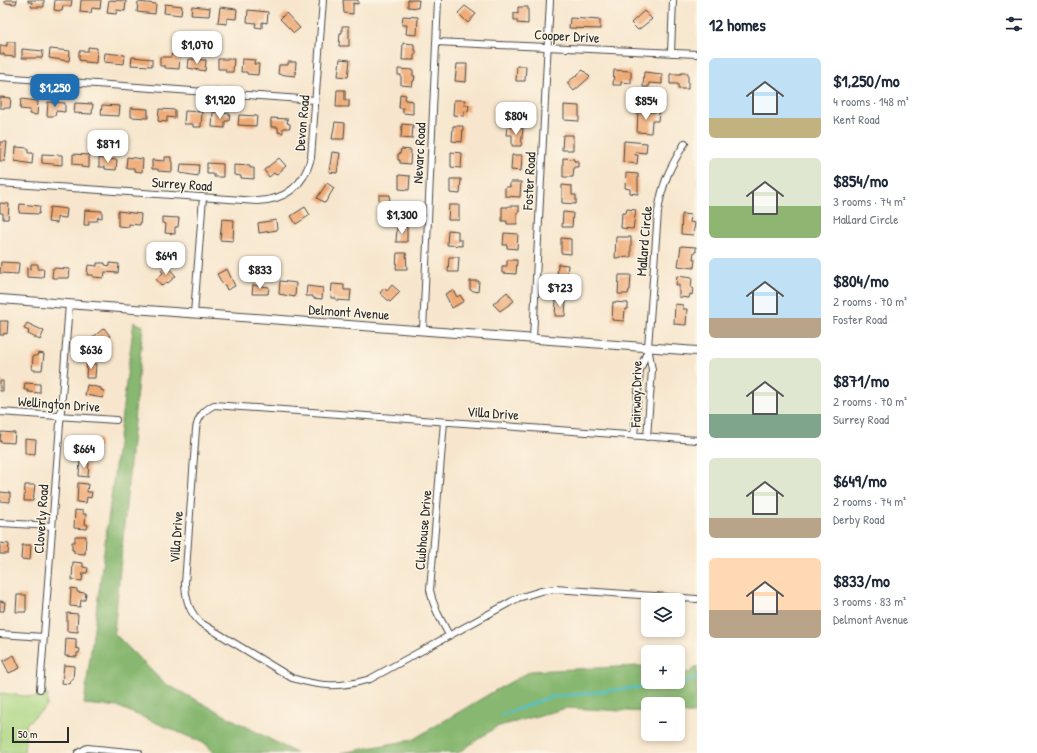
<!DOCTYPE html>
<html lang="en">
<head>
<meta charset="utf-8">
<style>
	body { margin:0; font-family:"Patrick Hand",sans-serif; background:#f2f2f3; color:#1f2937; height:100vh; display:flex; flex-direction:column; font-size:15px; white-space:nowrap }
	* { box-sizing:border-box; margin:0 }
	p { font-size:13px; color:#747a83 }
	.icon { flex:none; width:22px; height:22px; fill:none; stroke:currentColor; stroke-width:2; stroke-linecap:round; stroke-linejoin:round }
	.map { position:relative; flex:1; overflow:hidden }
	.panel { display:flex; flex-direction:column; background:#fff; width:340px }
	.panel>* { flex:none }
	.fabs { position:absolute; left:641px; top:593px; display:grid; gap:8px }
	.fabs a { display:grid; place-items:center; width:44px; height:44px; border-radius:6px; background:#fff; box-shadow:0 2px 6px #0003; font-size:20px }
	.scale { position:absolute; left:12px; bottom:10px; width:57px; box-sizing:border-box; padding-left:4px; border:2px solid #2b2b2b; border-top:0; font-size:11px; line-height:14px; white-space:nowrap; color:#2b2b2b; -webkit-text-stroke:3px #fcf5e5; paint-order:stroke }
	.price { position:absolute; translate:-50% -34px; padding:0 9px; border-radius:8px; background:#fff; color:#222; font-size:13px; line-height:26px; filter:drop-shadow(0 1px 2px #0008) }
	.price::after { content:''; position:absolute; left:50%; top:24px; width:12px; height:9px; margin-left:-6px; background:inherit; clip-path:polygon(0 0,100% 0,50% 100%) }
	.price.current { background:#1f6fb2; color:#fff }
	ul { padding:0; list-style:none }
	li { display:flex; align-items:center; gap:12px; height:100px; padding:0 12px }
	li span { display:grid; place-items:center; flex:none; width:112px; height:80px; border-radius:6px; color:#555 }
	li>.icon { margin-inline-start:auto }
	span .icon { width:48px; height:48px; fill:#fffc; stroke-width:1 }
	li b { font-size:17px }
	h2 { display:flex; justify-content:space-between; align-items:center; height:48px; padding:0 12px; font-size:17px }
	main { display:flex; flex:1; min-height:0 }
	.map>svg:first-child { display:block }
	.green { fill:#aad682; stroke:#6a8056 }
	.forest { fill:#87b770; stroke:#59714e }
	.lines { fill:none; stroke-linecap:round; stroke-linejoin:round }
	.stream { stroke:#52c1c7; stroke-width:2.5 }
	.building { fill:#efa973 }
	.minor-casing { stroke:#4a4743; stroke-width:8 }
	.tertiary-casing { stroke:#4a4743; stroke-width:10 }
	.minor { stroke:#fff; stroke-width:6 }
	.tertiary { stroke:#fff; stroke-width:8 }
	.labels { text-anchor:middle; stroke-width:3; stroke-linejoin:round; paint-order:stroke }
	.street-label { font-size:14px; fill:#2b2b2b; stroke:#fcf5e5 }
</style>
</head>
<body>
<main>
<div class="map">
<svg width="697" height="753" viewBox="0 0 697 753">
	<rect width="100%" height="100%" fill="#fcf5e5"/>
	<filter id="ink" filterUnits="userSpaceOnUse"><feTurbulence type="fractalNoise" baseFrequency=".025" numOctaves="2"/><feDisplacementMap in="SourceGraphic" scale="8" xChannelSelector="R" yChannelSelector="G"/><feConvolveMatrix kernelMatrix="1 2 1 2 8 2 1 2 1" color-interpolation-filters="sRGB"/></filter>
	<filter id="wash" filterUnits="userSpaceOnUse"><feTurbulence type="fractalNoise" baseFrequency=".012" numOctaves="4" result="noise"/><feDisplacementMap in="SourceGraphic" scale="16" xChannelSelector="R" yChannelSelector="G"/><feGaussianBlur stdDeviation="0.9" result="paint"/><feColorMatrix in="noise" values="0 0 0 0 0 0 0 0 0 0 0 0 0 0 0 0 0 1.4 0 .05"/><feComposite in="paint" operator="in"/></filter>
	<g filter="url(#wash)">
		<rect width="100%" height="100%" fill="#f7e6cd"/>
		<path class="green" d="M0,693L41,698L44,695H48L47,706L26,724L24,753H0Z"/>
		<path class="forest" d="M134,322L143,326L114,633L164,683L296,753H213L206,744L119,707L84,704Z
			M639,666L648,667V682H678V671L689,673L697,666V715L691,713H678V704H648V712L567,708L496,727L458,753H341L412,740L496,690L531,671Z"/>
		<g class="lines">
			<path class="stream" d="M502,715L550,697L686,682L697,676"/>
		</g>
		<g id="blocks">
			<path class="building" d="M5,0H17L16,4L5,3Z
				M28,0H44V7H31L32,2H28Z
				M55,0H72L71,6H63L62,11L54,10Z
				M81,0H101L100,9L92,8L91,13L80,12Z
				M109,0L126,1L125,11L117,10L116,14L107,13Z
				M343,0H358V4L353,3V14L344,13Z
				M408,0H419L418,8L408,7Z
				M138,2L156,4L155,14L137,12Z
				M165,4L182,6L181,15L164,13Z
				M192,6L210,8L209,16L191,15Z
				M465,6L476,14L468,23L458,13Z
				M220,7L237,9L236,19L227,18V24L218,23Z
				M518,7H528V24L517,23V20H514V13L518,14Z
				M248,10L268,12L267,23L262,22V28L255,27L256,23L247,22Z
				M644,11L652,19L638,30L631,23Z
				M286,13L300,28L294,33L280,19Z
				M403,16L418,17L417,35L406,34L407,25H402Z
				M570,18L600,20V29L569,28Z
				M342,26H349V46H339L340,33H342Z
				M7,42H15V57L4,56V54H0V45L7,46Z
				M403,43L414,44V50H416V54H414V60H402Z
				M88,47L97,48L96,63L85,62V61L79,60V51H88Z
				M22,49L43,51L42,58H22Z
				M50,49L70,51L69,61L49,58Z
				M105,53L125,55L124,64L104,62Z
				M172,54L180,55L179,69L165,68V66H160V57H171Z
				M132,57L152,59V66L131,65Z
				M189,59L206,60L205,71L188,68Z
				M218,59H234L233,72H225L226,69H218Z
				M242,59L255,60L254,64H259L258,75L247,74V72H241Z
				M340,59L350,60L348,77L338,76Z
				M288,62H296L295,76L278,74L279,65H288Z
				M457,64H467L466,82L455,81Z
				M517,66H526L525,81H516Z
				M398,69L413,70V76H415L414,81H413L412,86L401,85V75H398Z
				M583,70L590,77L574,91L567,83Z
				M614,70L631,71V83L621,82V85H613Z
				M644,72L662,74V84L649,83V87H643Z
				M681,73H688V89H678V84H670V74H681Z
				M337,90H345V100H349V107H336Z
				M400,94L406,95L405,100L413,101V114L403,113V108H399Z
				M0,97L11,98L10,108H0Z
				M21,99L38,101L37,115L29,114L30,110L20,109Z
				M454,100H465L464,105H469L468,112L464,111V116L453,115Z
				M48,102L65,103V112L56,111L55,116H47Z
				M75,103L93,104L92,114L74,113Z
				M509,103L524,104L523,119L508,118Z
				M102,105L120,106L119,116L101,115Z
				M564,105L579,106V121L564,120Z
				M131,108L148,109V118L131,117Z
				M159,109L175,110V118L167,117V122L158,121Z
				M185,111L202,112L201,127H193V124H184Z
				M213,112L230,114L229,121H225V128L212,127Z
				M638,112H659L658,121H652L651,133L637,132Z
				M239,115L257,116L256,126L238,125Z
				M271,118L288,119L287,123L290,124V128H283V133L278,132V127H271Z
				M335,122L345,123L344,139H332Z
				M402,124L413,125L412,139L401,138Z
				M453,126H463L462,142L452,141Z
				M507,127L523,128L521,146H512V135H506Z
				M563,135H573V150H562Z
				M624,141L647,143L646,153L636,152L635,155H638L637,164L623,162Z
				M0,142H7L5,161H0Z
				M16,147L28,148V153H33L32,164L15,161Z
				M401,149L411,150L410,164L400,163V160H398V154H400Z
				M332,152L340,153L337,173L329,172Z
				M451,152L462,153L461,168L451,167Z
				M42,154L62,155V165L42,163Z
				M73,154L89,155V168L81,167V165L73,164Z
				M512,155H522L521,171L511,170Z
				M127,157L143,159L142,172L134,171V168H126Z
				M165,157H171V161L172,162V172L158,171V169H152V160L165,161Z
				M99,158L117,160L116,170L105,169V167H99Z
				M279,158L286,166L276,175L274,173L269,177L264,170Z
				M563,158L574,159V161H578V167H574L573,177H563Z
				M207,163L223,164V177H214V174H207Z
				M181,164L199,165L198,176L180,173Z
				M234,165L250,166V168H254V179L241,178V176L234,175Z
				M626,173L638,174V194L630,193V189L625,188Z
				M399,175L410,176L409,190L399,189Z
				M450,179H461L460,194L450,193Z
				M510,182H521L520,197L505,196V187H510Z
				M327,183L334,188L325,203L317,198Z
				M562,185L572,186V195H576V204L562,203Z
				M379,195H390L389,204H379Z
				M0,203L9,204L8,219H3V213H0Z
				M20,204L40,206L39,214L19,213Z
				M396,204H408V216H396Z
				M449,205H459V220H448Z
				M508,206H519V212H517V224H507V221H502V207H508Z
				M50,207L67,209L66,218L57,217V223L48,222Z
				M305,207L310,215L296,224L291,216Z
				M627,209L636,210L633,229L621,228L622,213H626Z
				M85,210L102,211V218L98,217L97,221H89V225H84Z
				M118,211L141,214L140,225L129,224V227L118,226Z
				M563,212L573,213L572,227H562Z
				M682,214L691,215L690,222L695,223L693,235L681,234Z
				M162,217L179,218L178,227H175V234L165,233L166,224L162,223Z
				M222,219L234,220L233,241L220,240Z
				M276,220L277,230L259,233L258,223Z
				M397,227H407V242H396Z
				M448,230L458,231V240H462V246L447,245Z
				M504,233L518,234L517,249L507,248V245H503Z
				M616,237H631V257L615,258Z
				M561,238L571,239V254L561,253Z
				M681,246L696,247V252H694L693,259H695L694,268L678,266Z
				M397,253H406L407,269H396Z
				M449,257H459L458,272H448Z
				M507,260H517L516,274L502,273V266H507Z
				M1,262L19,263L18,274L0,273Z
				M97,263H105V265L110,266V263L119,264L118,273L105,272L104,278L93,277V275H87L88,265L97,266Z
				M31,264H38V269H44L43,278L27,277V268L31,269Z
				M558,264L568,265L567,274H572V280L557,279Z
				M166,265L176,276L168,283L167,282L162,286L156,279L163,273L161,270Z
				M53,268L70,269L69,278H52Z
				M227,269L235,286L227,290L225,285H223L217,274Z
				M619,275H631L630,290H629L628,294H618Z
				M677,276L692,278L691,288H693L692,295L690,294L689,298L679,297V285H676Z
				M280,281L296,283L295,297L279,294Z
				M470,281H479L478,292L470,290Z
				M332,284L344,285V290H351L350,301L336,300V298H331Z
				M253,285L269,287L268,294H252Z
				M392,285L400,292L390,302L380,293L384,288L387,291Z
				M307,286L323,288L322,299L313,298V296H306Z
				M453,290L457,297L460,295L464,301L452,308L445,294Z
				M507,292L514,301L500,311L493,304Z
				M556,300L566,301L565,316H555Z
				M613,302L628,303V309H625L624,321L612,320Z
				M675,304L683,305V309H687L686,325L674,324Z
				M0,321H8L7,334L4,333V335H0Z
				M27,323L44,331L40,340L28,334L29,331L24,329Z
				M104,328L110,336L96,347L90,340Z
				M38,353L44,354L42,370H32L33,356H37Z
				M87,360H93V364H96L95,378H86Z
				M0,381H3V391H0Z
				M25,383L40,384V393L28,392V390H24Z
				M87,385L101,388V390L104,391L103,398L85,395Z
				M1,432L15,433L14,443L0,442Z
				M25,439L36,440L35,454L25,453Z
				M100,439V447H96L97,449L83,450L82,440Z
				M80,459L86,460L85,463H89L88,477L79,476Z
				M78,483L88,484L87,492H92L91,498L87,497L86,503L77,502Z
				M25,485H35L33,501H24Z
				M0,492L10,493V502L0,501Z
				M75,510L83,511V514H86L85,524L88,525L87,529L74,528Z
				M75,536H86L85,554L74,553V550H72V542H75Z
				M0,543L9,544L8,554H0Z
				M22,545H31L30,560L21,559Z
				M73,562L83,563V567L88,568L87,573H83L82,581L72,580Z
				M71,588L77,589V592L86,593L85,600H81L80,607L70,606Z
				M17,595H26V612H16Z
				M0,601L5,602L4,611H0Z
				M67,613L78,614L77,628L78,629V632L67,631Z
				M66,638L76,639V648L80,649L79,653H77V657L65,656Z
				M14,655L20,668L9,673L3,661Z
				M64,665L74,666L73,680H71L70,684L62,683Z"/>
		</g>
	</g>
	<g filter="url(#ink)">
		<use href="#blocks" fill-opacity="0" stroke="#4a4743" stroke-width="1"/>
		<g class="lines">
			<defs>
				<path id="minor" d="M436,42L697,54
					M671,53L673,0
					M0,77L315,100
					M0,183L257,201C286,200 304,185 311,158L323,0
					M194,314L203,197
					M423,330L438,0
					M533,339L550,0
					M0,412L116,420
					M444,422L430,590C433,607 441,620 449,635
					M634,436L640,370L648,349
					M647,437L652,370L648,347L658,212C662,183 670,167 685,143
					M697,440L214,405C203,411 198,417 196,429L185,584C186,600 189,612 201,623L292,678C321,687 340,688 370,679L518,598L541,591L555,589L697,599
					M0,523L52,526
					M0,634L44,637
					M40,689L69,304
					M78,753L87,748L139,753"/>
				<path id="tertiary" d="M0,299L697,351"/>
			</defs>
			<use href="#minor" class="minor-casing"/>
			<use href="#tertiary" class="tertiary-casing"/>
			<use href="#minor" class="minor"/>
			<use href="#tertiary" class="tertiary"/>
		</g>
	</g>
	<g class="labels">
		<g class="street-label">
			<text transform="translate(567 36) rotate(3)" y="5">Cooper Drive</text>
			<text transform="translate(302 123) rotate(-85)" y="5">Devon Road</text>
			<text transform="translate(419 153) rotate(-87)" y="5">Nevarc Road</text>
			<text transform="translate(529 181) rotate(-87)" y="5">Foster Road</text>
			<text transform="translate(182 184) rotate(4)" y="5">Surrey Road</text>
			<text transform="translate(644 241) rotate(-85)" y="5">Mallard Circle</text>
			<text transform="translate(349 312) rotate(4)" y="5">Delmont Avenue</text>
			<text transform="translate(636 394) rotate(-89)" y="5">Fairway Drive</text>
			<text transform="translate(59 404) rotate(4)" y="5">Wellington Drive</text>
			<text transform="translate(493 413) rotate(4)" y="5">Villa Drive</text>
			<text transform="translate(41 519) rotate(-86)" y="5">Cloverly Road</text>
			<text transform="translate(423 530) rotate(-85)" y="5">Clubhouse Drive</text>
			<text transform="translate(176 537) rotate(-86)" y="5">Villa Drive</text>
		</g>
	</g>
</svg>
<div class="fabs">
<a><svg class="icon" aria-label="layers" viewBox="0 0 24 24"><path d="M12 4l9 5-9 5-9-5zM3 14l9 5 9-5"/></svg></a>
<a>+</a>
<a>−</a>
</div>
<div class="scale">50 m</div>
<b class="price" style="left:197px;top:65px">$1,070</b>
<b class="price current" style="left:55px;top:108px">$1,250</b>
<b class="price" style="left:220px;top:120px">$1,920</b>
<b class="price" style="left:646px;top:121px">$854</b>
<b class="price" style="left:516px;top:136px">$804</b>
<b class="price" style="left:108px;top:164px">$871</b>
<b class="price" style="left:402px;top:235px">$1,300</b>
<b class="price" style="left:166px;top:276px">$649</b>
<b class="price" style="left:260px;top:290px">$833</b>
<b class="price" style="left:560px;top:308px">$723</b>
<b class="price" style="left:91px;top:370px">$636</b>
<b class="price" style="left:84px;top:469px">$664</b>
</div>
<section class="panel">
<h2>12 homes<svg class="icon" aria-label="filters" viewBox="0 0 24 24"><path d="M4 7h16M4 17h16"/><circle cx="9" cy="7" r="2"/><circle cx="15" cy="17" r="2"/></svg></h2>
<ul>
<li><span style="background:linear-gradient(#bfe0f5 75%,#c2b280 0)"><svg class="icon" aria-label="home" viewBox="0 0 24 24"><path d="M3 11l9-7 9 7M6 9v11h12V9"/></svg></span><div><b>$1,250/mo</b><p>4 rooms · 148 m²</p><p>Kent Road</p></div></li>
<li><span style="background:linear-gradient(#dfe7d0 60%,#8fb573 0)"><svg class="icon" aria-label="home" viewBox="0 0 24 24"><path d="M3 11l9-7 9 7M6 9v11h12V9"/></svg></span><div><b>$854/mo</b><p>3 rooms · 74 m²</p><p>Mallard Circle</p></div></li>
<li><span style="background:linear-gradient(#bfe0f5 75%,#b9a48a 0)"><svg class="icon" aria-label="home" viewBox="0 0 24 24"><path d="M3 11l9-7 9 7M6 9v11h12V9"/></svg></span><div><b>$804/mo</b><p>2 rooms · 70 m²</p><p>Foster Road</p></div></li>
<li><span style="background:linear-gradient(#dfe7d0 70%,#7fa58c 0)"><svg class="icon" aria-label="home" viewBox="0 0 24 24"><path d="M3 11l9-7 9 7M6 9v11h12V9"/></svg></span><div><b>$871/mo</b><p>2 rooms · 70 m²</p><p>Surrey Road</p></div></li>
<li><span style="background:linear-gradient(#dfe7d0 75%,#b9a48a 0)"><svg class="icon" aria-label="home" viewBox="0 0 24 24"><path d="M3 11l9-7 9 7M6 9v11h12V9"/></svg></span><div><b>$649/mo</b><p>2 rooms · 74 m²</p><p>Derby Road</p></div></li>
<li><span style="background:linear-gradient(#ffd9b3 65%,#b9a48a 0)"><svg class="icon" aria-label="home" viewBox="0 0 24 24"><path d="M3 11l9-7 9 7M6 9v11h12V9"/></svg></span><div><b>$833/mo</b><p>3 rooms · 83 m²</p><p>Delmont Avenue</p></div></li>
</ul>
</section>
</main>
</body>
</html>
